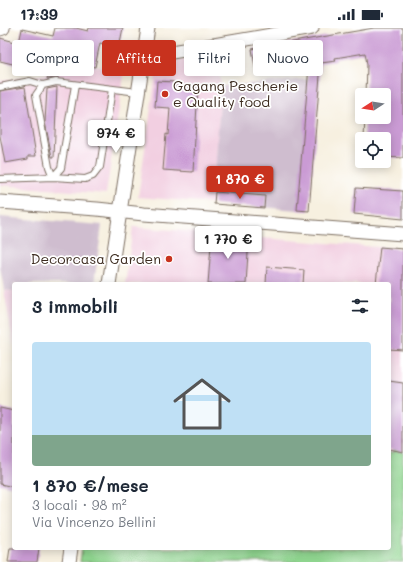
<!DOCTYPE html>
<html lang="it">
<head>
<meta charset="utf-8">
<style>
	body { margin:0; font-family:Mali,sans-serif; background:#f2f2f3; color:#1f2937; height:100vh; display:flex; flex-direction:column; font-size:15px; white-space:nowrap }
	* { box-sizing:border-box; margin:0 }
	p { font-size:13px; color:#747a83 }
	.icon { flex:none; width:22px; height:22px; fill:none; stroke:currentColor; stroke-width:2; stroke-linecap:round; stroke-linejoin:round }
	.map { position:relative; flex:1; overflow:hidden }
	.sheet { position:absolute; left:12px; top:254px; width:379px; height:268px; display:flex; flex-direction:column; background:#fff; border-radius:4px; box-shadow:0 2px 10px #0003 }
	.sheet>* { flex:none }
	.top-card { position:absolute; left:12px; top:12px; width:379px; height:36px; display:flex; gap:8px }
	.needle { width:26px; rotate:258deg }
	.fabs { position:absolute; left:355px; top:60px; display:grid; gap:8px }
	.fabs a { display:grid; place-items:center; width:36px; height:36px; border-radius:4px; background:#fff; box-shadow:0 2px 10px #0003; font-size:20px }
	.price { position:absolute; translate:-50% -34px; padding:0 9px; border-radius:4px; background:#fff; color:#222; font-size:13px; line-height:26px; filter:drop-shadow(0 1px 2px #0008) }
	.price::after { content:''; position:absolute; left:50%; top:24px; width:12px; height:9px; margin-left:-6px; background:inherit; clip-path:polygon(0 0,100% 0,50% 100%) }
	.price.selected { background:#c8321e; color:#fff }
	ul { padding:0; list-style:none }
	li { display:grid; align-content:center; gap:8px; height:212px; padding:0 20px }
	li span { display:grid; place-items:center; height:124px; border-radius:4px; color:#555 }
	li>.icon { margin-inline-start:auto }
	span .icon { width:72px; height:72px; fill:#fffc; stroke-width:1 }
	li b { font-size:17px }
	h2 { display:flex; justify-content:space-between; align-items:center; height:48px; padding:0 20px; font-size:17px }
	.tag { padding:0 14px; border-radius:4px; background:#fff; box-shadow:0 2px 10px #0003; font-size:14px; line-height:36px }
	.tag.selected { background:#c8321e; color:#fff }
	.status { display:flex; justify-content:space-between; align-items:center; height:28px; padding:0 20px; background:#fff; direction:ltr }
	.status svg { height:11px; fill:currentColor }
	.map>svg:first-child { display:block }
	.built { fill:#f2cfe1 }
	.industrial { fill:#cfbdcf }
	.green { fill:#8fd58f; stroke:#658056 }
	.building { fill:#ca9bd4 }
	.lines { fill:none; stroke-linecap:round; stroke-linejoin:round }
	.service-casing { stroke:#7d6f62; stroke-width:8 }
	.minor-casing { stroke:#7d6f62; stroke-width:15 }
	.service { stroke:#fff; stroke-width:6 }
	.minor { stroke:#fff; stroke-width:13 }
	.poi-dot { fill:#c8321e; stroke:#fff; stroke-width:1.5 }
	.labels { text-anchor:middle; stroke-width:3.5; stroke-linejoin:round; paint-order:stroke }
	.poi-label { font-size:14px; fill:#3b2a1e; stroke:#fff; text-anchor:start }
</style>
</head>
<body>
<div class="status"><b>17:39</b><svg viewBox="0 0 49 12"><path d="M0 12V9h3v3zM5 12V6h3v6zM10 12V3h3v9zM15 12V0h3v12zM26 1h20v11H26zM47 4h2v5h-2z"/></svg></div>
<div class="map">
<svg width="403" height="534" viewBox="0 0 403 534">
	<rect width="100%" height="100%" fill="#fff"/>
	<filter id="ink" filterUnits="userSpaceOnUse"><feTurbulence type="fractalNoise" baseFrequency=".025" numOctaves="2"/><feDisplacementMap in="SourceGraphic" scale="8" xChannelSelector="R" yChannelSelector="G"/><feConvolveMatrix kernelMatrix="1 2 1 2 8 2 1 2 1" color-interpolation-filters="sRGB"/></filter>
	<filter id="wash" filterUnits="userSpaceOnUse"><feTurbulence type="fractalNoise" baseFrequency=".012" numOctaves="4" result="noise"/><feDisplacementMap in="SourceGraphic" scale="16" xChannelSelector="R" yChannelSelector="G"/><feGaussianBlur stdDeviation="0.9" result="paint"/><feColorMatrix in="noise" values="0 0 0 0 0 0 0 0 0 0 0 0 0 0 0 0 0 1.4 0 .05"/><feComposite in="paint" operator="in"/></filter>
	<g filter="url(#wash)">
		<rect width="100%" height="100%" fill="#f7f0e0"/>
		<path class="built" d="M216,25L221,58L213,175L138,169L157,39L163,35Z
			M126,34L106,166L0,157V53Z
			M133,199L212,205L208,256H125Z
			M249,209L403,221V424L393,422V425L389,424V256H246Z
			M4,262L14,263V319Z"/>
		<path class="industrial" d="M320,50L309,183L213,175L221,58Z
			M0,189L102,197L94,256H14V263L4,262L0,238Z"/>
		<path class="green" d="M393,422L403,424V534H80L82,520H389V424L393,425Z"/>
		<g id="blocks">
			<path class="building" d="M55,0H76L88,3L89,0H123L119,19L100,15L95,39L74,35L76,42L58,45V50L47,51L48,46L51,45L0,33V10L19,15L22,1L53,8Z
				M374,0H403V130L384,129V111H364L365,89H384V67H366L367,36L365,25L335,30L336,33L321,35L309,183L297,182L309,38L270,44V41L256,44L252,21Z
				M157,53L174,54V58L198,60L193,144L163,142L166,106L168,107L170,80L155,79Z
				M25,59L36,128H28V131L5,135L0,108V63Z
				M57,59L54,129H52L45,94L47,61Z
				M356,160L403,163V191L354,186Z
				M215,164L265,168L264,180L214,176Z
				M212,205L249,209L246,256H208Z
				M380,219L403,221V322L389,321V256H376Z
				M267,239L304,242L303,256H266Z
				M389,353L403,355V424L389,421Z
				M0,380L14,383V459L0,456Z
				M10,520H39L37,534H8Z"/>
		</g>
	</g>
	<g filter="url(#ink)">
		<use href="#blocks" fill-opacity="0" stroke="#7d6f62" stroke-width="1"/>
		<g class="lines">
			<defs>
				<path id="service" d="M75,57L61,140L53,149L49,139L36,67L43,57L56,54L138,64
					M0,59L30,53L43,57
					M0,151L53,149L85,151L93,148L100,139L112,61"/>
				<path id="minor" d="M0,1L3,0
					M143,29L312,0
					M0,174L97,181L144,186L403,206
					M109,256L148,0
					M69,534L71,520"/>
			</defs>
			<use href="#service" class="service-casing"/>
			<use href="#minor" class="minor-casing"/>
			<use href="#service" class="service"/>
			<use href="#minor" class="minor"/>
		</g>
	</g>
	<g class="poi-dot">
		<circle cx="165" cy="66" r="4"/>
		<circle cx="169" cy="231" r="4"/>
	</g>
	<g class="labels">
		<g class="poi-label">
			<text x="173" y="63">Gagang Pescherie<tspan x="173" dy="16">e Quality food</tspan></text>
			<text x="161" y="236" text-anchor="end">Decorcasa Garden</text>
		</g>
	</g>
</svg>
<div class="fabs">
<a><svg class="needle" viewBox="-14 -14 28 28"><path d="M0-13l5 13h-10z" fill="#e53935"/><path d="M0 13l5-13h-10z" fill="#747a83"/></svg></a>
<a><svg class="icon" aria-label="locate" viewBox="0 0 24 24"><circle cx="12" cy="12" r="6"/><path d="M12 2v4M12 18v4M2 12h4M18 12h4"/></svg></a>
</div>
<b class="price" style="left:116px;top:126px">974 €</b>
<b class="price selected" style="left:240px;top:172px">1 870 €</b>
<b class="price" style="left:228px;top:232px">1 770 €</b>
<div class="top-card">
<a class="tag">Compra</a>
<a class="tag selected">Affitta</a>
<a class="tag">Filtri</a>
<a class="tag">Nuovo</a>
</div>
<section class="sheet">
<h2>3 immobili<svg class="icon" aria-label="filters" viewBox="0 0 24 24"><path d="M4 7h16M4 17h16"/><circle cx="9" cy="7" r="2"/><circle cx="15" cy="17" r="2"/></svg></h2>
<ul>
<li><span style="background:linear-gradient(#bfe0f5 75%,#7fa58c 0)"><svg class="icon" aria-label="home" viewBox="0 0 24 24"><path d="M3 11l9-7 9 7M6 9v11h12V9"/></svg></span><div><b>1 870 €/mese</b><p>3 locali · 98 m²</p><p>Via Vincenzo Bellini</p></div></li>
</ul>
</section>
</div>
</body>
</html>
